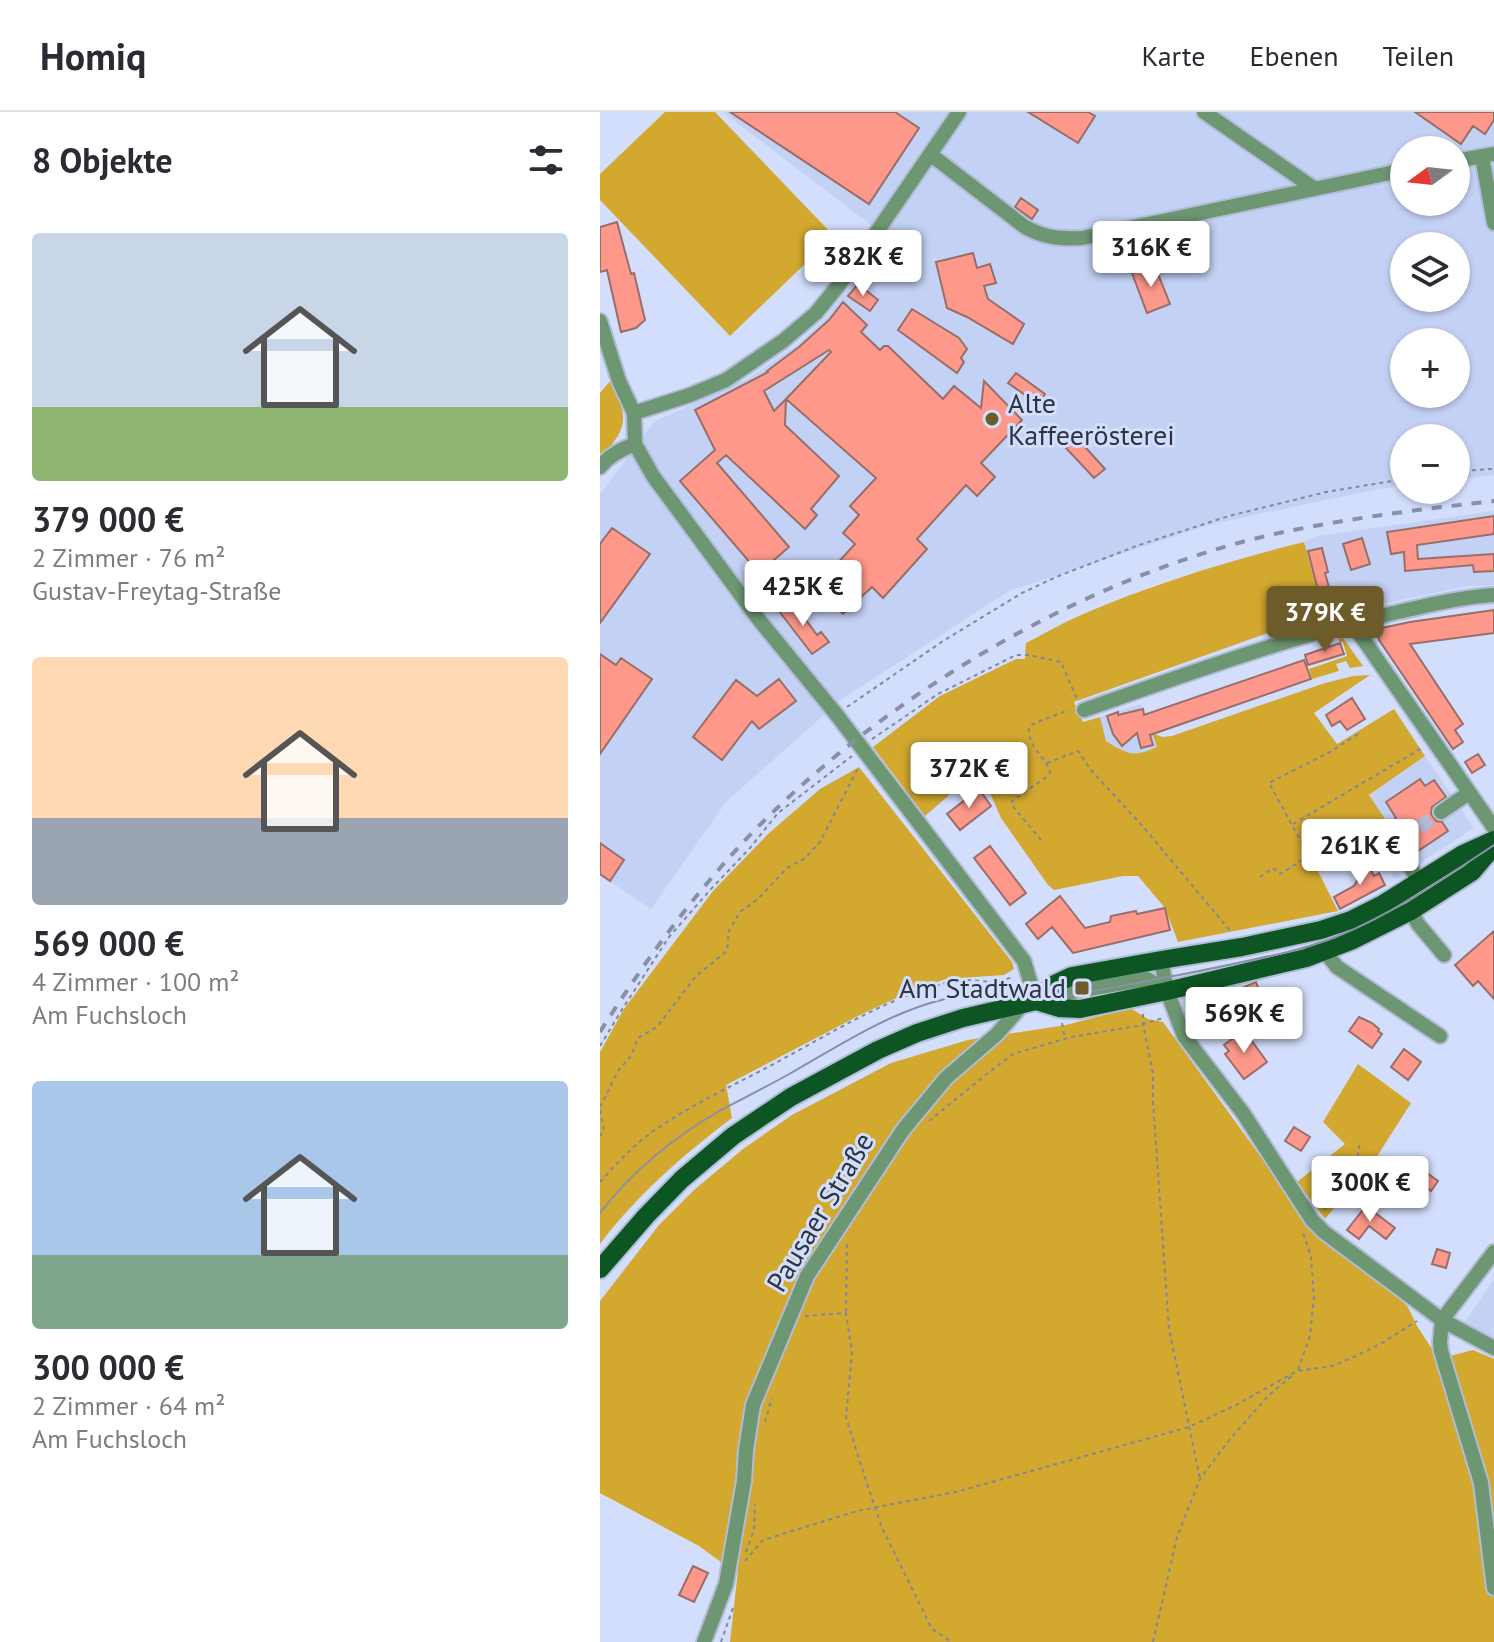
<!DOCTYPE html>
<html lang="de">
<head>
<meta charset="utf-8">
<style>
	body { margin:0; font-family:"PT Sans",sans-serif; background:#f7f7f7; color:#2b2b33; height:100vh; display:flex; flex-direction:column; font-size:30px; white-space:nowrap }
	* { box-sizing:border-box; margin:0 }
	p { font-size:26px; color:#7c7c81 }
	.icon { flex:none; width:44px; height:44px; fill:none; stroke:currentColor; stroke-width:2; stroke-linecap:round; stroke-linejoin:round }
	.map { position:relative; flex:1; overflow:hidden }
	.sheet { display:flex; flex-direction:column; background:#fff; width:600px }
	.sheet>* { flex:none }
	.needle { width:52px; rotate:255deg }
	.buttons { position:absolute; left:790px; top:24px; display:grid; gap:16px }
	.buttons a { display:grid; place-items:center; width:80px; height:80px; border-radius:50%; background:#fff; box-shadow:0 2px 6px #0004; font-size:40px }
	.price { position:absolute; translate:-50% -68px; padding:0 18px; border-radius:8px; background:#fff; color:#222; font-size:26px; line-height:52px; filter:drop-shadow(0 2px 4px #0008) }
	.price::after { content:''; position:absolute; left:50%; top:48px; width:24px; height:18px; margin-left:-12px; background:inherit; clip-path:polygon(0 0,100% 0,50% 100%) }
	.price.active { background:#6e5b2a; color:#fff }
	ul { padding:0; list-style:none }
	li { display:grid; align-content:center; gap:16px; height:424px; padding:0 32px }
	li span { display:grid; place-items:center; height:248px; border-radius:8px; color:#555 }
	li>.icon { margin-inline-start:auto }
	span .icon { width:144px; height:144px; fill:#fffc; stroke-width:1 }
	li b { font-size:34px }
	h2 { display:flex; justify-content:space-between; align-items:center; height:96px; padding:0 32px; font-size:34px }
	header { display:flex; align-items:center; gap:48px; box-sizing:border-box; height:112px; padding:0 40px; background:#fff; border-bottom:2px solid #e1e1e2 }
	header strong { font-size:38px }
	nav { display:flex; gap:44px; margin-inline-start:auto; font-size:28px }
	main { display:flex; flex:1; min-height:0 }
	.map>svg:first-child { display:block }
	.built { fill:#c3d1f4; fill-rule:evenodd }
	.green { fill:#d3a82f }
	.building { fill:#fe988b; stroke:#986e69; stroke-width:2 }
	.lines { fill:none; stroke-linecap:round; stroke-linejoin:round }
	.minor-tunnel { stroke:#b1bcd7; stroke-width:14; stroke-dasharray:14 7; stroke-linecap:butt }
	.minor-casing { stroke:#b1bcd7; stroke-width:18 }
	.major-casing { stroke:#b1bcd7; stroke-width:22 }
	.path { stroke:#7f889d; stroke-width:2; stroke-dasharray:4 4; stroke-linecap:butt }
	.minor { stroke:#6d9672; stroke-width:14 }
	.major { stroke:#0d5522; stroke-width:18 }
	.tram { stroke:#8790a6; stroke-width:2 }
	.rail { stroke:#8790a6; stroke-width:4; stroke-dasharray:10 10; stroke-linecap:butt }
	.poi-dot { fill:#6e5b2a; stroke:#d2defc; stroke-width:3 }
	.labels { text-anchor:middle; stroke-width:6; stroke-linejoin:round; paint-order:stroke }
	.poi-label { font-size:28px; fill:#2e3442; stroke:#d2defc; text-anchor:start }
	.street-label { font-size:28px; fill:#2e3442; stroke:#d2defc }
</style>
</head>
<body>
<header>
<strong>Homiq</strong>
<nav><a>Karte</a><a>Ebenen</a><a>Teilen</a></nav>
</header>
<main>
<section class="sheet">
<h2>8 Objekte<svg class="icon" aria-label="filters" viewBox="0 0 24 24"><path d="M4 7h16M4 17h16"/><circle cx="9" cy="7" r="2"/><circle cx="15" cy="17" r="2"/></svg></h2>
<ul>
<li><span style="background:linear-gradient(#c9d6e8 70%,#8fb573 0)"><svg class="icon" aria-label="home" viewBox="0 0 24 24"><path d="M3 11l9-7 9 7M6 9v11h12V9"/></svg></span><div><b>379 000 €</b><p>2 Zimmer · 76 m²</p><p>Gustav-Freytag-Straße</p></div></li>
<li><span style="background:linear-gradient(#ffd9b3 65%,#9aa5b1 0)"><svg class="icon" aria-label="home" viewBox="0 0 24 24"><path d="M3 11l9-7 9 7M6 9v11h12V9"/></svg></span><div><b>569 000 €</b><p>4 Zimmer · 100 m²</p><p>Am Fuchsloch</p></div></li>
<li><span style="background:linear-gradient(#a9c7e8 70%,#7fa58c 0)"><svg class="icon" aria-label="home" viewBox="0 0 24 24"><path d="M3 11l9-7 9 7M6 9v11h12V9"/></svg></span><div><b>300 000 €</b><p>2 Zimmer · 64 m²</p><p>Am Fuchsloch</p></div></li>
</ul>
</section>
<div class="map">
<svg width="894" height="1530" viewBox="0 0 894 1530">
	<rect width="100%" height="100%" fill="#d2defc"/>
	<path class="built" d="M123,0H894V363L856,368V326H804V374L778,377L612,412L409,479L242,587L126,690L51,797L0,763V382L54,310L147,267L197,233L226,205L288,126ZM804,38H856V90H804ZM804,134H856V186H804ZM804,230H856V282H804Z
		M894,399V473L868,474L725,504L704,430L717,424Z
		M541,592L557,635L541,642L527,641L506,629L500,605Z
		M825,644L874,716L795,767L778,742L766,749L750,722L758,717L762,722L784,707L769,684Z
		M894,1167V1230L862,1214Z"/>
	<path class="green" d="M65,0H115L234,124L130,224L0,88V62Z
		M12,267C28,310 29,312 0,348V281Z
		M704,430L725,504L665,522L474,590L483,610L500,605L506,629C527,642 533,646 557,635L552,621L562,625L572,624L725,571L753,564L770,563L714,601L737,632L794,597L825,644L769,683L785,707L762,722L758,717L740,727L734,719L706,735L738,799L578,830L565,796L538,764H523L454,778L448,773L401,706L383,665L355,678L325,704L273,635L340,584L416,547H425L426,531C444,522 462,511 481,503C553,472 628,449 704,430Z
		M743,526L763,554L750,556L746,549L736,552L739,559L712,567L709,557L747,544L743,530H740L738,527Z
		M259,655L412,850L414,857L404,863L346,867L316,877L260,903L126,973L132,1006C84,1042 36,1084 0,1132V940L24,897L113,779L168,722L220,677Z
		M530,896L548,907L563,910L698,1096L782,1169L808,1195L817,1214L834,1240L850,1244L873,1238L894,1247V1530H130L138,1458L121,1450L99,1434L0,1381V1189L59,1113L94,1078L143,1037L192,1003L291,951L368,928L466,913Z
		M758,952L811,991L776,1046L725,1107L697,1070L745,1032L723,1010Z"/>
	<path class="building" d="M130,0H295L319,16L269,92Z
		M428,0H488L495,4L478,31Z
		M815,0H894V8L885,22L873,14L861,32Z
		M421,86L438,98L432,107L415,95Z
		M17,110L31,162L34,161L45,208L36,216L21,220L7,158L0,160V115Z
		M373,141L377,156L390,152L396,171L384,174L388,187L424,212L413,232L367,205L347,196L336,150Z
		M554,152L570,192L547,201L532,161Z
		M258,172L278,188L270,199L248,184Z
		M243,190L267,213L261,220L280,238L284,234H288L343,287L354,274L381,296L384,269L422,308L381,351L395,365L377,384L366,373L317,427L327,437L283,486L272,475L243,502L215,476L255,432L243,421L259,403L250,394L276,366L186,287L231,240L229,238L164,279L174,299L186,287L185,313L239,364L211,397L217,403L205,417L126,343L117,351L189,435L159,461L80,369L115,338L95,298L168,260L167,259L199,235L229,208Z
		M312,197L359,226L367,237L361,246L364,250L357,261L298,218Z
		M416,261L445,282L438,292L408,271Z
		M477,326L505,357L494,366L466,336Z
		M894,404V422L817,433L818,447L894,442V459L874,460L873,453L805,459L804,440L791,442L787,420Z
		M12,416L50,442L0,511V432Z
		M762,426L770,452L751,458L743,432Z
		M722,436L728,460L725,461L731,483L720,486L708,439Z
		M192,489L217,523L221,520L229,530L212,542L179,499Z
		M894,498V521L810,532L863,612L855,618L863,630L853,637L779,528L778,521L782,516L810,510Z
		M740,531L744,542L708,553L705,543Z
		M0,542L16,553L21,546L52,567L0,642Z
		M704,548L711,567L550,623L553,633L541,636L537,621L522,634L513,622L507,604L518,600V603L543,597L544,603Z
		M179,567L196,589L159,617L152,609L122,648L93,625L136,568L157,584Z
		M752,586L765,607L747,618L740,609L732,614L726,603Z
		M878,642L885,653L872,661L865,650Z
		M820,667L825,674L834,668L846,685L832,695L831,702L836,709L842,710L848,719L815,741L811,733L812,727L810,722L804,718H799L795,721L791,729L769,743L760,730L796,706L786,690Z
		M379,677L391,694L360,718L347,702Z
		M0,731L24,748L10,769L0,762Z
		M390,734L426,781L410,793L374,746Z
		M768,752L774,764L779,761L785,773L740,797L734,785L754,774L758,767L754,759Z
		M460,784L485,816L510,810L511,804L536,799L537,802L565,796L570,818L473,841L452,815L438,827L426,812Z
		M894,819V887L878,869L873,874L855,853Z
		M656,870L662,886L638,896L632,880Z
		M759,905L772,911L779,917L778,919L782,922L772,936L749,919Z
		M644,918L667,950L644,967L625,942L629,939L624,933Z
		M804,937L821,950L808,968L791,955Z
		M694,1015L710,1025L701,1039L685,1029Z
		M819,1055L838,1069L831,1079L812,1064Z
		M766,1094L795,1116L786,1127L769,1114L759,1127L747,1118Z
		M837,1137L850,1141L846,1156L832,1152Z
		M93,1454L108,1461L94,1490L79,1483Z"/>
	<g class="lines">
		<path class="minor-tunnel" d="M802,728L841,700"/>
		<defs>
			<path id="minor" d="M604,0L715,77
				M330,42L425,115C445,126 460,127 482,126L804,58
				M882,45L894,111
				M856,49L894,42
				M0,209L19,269L34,301L35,332L53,364L160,509L236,602L424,849L436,889L453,883L547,867L567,879
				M34,301L90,283L126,268L183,229L216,201L238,174L263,140L359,0
				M0,355C9,343 22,337 35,332
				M752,511L894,716
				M484,598C587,562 691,524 798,500C830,493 861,485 894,483
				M841,700L869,681
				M802,728L800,734L819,771
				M811,799L818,812L844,843
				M727,839L729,845L737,855L840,924
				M561,848L567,879L584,924L643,1001L712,1108L724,1120L842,1208L894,1236
				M842,1208L840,1230L841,1239L881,1371L894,1476
				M842,1208L894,1140
				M104,1530L126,1472L144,1369L146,1338L153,1293L207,1164L303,1018L346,966L397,922L423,892"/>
			<path id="major" d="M436,889L455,872L472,864L561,848L642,835L721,818L751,808L783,792L863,742L894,728
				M0,1157L46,1104L82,1067L133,1024L191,985L278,938L317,921L363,906L436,889L459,896L480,897L567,879L706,846L753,828L811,799L872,760L894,734"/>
		</defs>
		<use href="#minor" class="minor-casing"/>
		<use href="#major" class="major-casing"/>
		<path class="path" d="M856,359L894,357
			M247,595L343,529L422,481L456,465L539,433L629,404L726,380L804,367
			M272,627L338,582L416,543H429L461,550L477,587
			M447,651L478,639L491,658L545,717L632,821
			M693,712L822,636
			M441,728L411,692L412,689L448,664L450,660C445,644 427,634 429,615L435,611L469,598
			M660,765L673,756L680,762L709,744L669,671L732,639L758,622
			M543,902V912L553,962V990L569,1217L600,1367
			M462,911L465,928
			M0,934L23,896L69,825L111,777L150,736L178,701L252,644
			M0,995L18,959L31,944L38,926L57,915L96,864L127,839L129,819L140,800L159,786L187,756L205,746L220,730L258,656
			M0,998L4,1018L0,1024
			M329,1009L388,961L413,942L471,925L537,914L563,906
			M0,1070C15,1053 30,1037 48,1023C89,993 137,972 181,948C231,921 281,890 335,874C345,871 355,868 365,868C387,868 389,873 413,865
			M724,1098L756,1055L760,1030
			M246,1200L247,1130
			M205,1204L246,1201L252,1240L246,1305L266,1369L282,1416L332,1517L352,1530
			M698,1258L710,1224L714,1185L711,1145L703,1120
			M165,1310L172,1286
			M146,1440L154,1418L155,1392
			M145,1449L163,1428L257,1399L356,1380L589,1315L636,1293L697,1259L732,1254L754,1245L782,1231L817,1209
			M121,1530L134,1493
			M553,1530L577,1425L600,1367L630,1327L668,1284L694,1262"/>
		<use href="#minor" class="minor"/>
		<use href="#major" class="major"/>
		<path class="tram" d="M0,1101C33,1058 74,1025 121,998C144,986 168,974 191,961C240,933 290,900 345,887C384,878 416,888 455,886C511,876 567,866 623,854C661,846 700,839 736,825C793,802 843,767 894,733"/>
		<path class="rail" d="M0,920C44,850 93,783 150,723C286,582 487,463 679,421C750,406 822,397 894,389"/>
	</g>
	<g class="poi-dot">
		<circle cx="392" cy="307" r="8"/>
		<rect x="474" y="868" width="16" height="16" rx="4"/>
	</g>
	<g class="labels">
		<g class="poi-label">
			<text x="408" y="301">Alte<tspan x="408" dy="32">Kaffeerösterei</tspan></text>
			<text x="466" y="886" text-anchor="end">Am Stadtwald</text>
		</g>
		<g class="street-label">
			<text transform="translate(220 1100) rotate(-59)" y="10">Pausaer Straße</text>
		</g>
	</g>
</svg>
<div class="buttons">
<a><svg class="needle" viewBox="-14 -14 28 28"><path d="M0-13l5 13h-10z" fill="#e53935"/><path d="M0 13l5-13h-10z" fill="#7c7c81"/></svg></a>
<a><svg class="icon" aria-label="layers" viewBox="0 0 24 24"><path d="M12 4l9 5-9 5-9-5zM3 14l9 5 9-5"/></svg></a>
<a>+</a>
<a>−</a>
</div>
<b class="price" style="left:551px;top:177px">316K €</b>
<b class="price" style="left:263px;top:186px">382K €</b>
<b class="price" style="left:203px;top:516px">425K €</b>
<b class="price active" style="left:725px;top:542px">379K €</b>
<b class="price" style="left:369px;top:698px">372K €</b>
<b class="price" style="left:760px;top:775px">261K €</b>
<b class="price" style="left:644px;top:943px">569K €</b>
<b class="price" style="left:770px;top:1112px">300K €</b>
</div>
</main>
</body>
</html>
